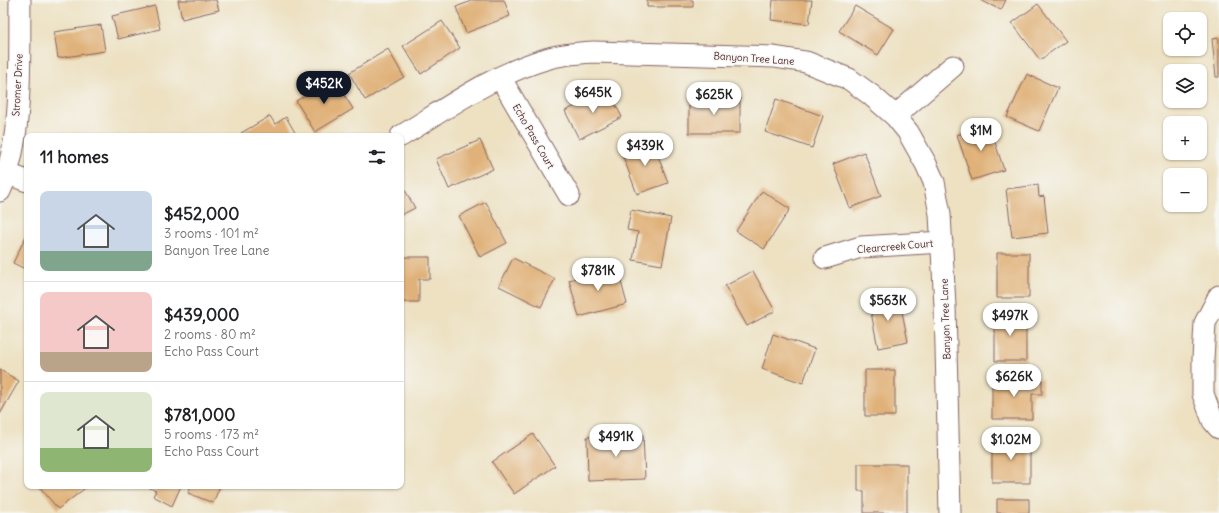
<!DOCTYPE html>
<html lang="en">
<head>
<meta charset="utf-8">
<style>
	body { margin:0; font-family:Delius,sans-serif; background:#f6f6f6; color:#202124; height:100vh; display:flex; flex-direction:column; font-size:15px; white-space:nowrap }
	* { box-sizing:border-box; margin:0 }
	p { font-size:13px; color:#757577 }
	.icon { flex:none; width:22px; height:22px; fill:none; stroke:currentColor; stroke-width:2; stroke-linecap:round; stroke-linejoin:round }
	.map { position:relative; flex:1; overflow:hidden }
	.details { position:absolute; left:24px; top:133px; width:380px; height:356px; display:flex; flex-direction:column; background:#fff; border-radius:8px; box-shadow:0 1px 3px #0004 }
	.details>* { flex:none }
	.buttons { position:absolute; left:1163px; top:12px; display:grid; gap:8px }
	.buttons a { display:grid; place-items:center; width:44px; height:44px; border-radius:8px; background:#fff; box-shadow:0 1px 3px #0004; font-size:20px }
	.price { position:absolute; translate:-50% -34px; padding:0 9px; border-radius:14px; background:#fff; color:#222; font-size:13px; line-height:26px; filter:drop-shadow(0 1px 2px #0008) }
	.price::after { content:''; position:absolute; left:50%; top:24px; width:12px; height:9px; margin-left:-6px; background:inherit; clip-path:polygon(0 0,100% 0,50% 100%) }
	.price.selected { background:#111827; color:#fff }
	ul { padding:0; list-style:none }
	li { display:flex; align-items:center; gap:12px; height:100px; padding:0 16px }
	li+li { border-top:1px solid #e0e0e0 }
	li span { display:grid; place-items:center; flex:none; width:112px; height:80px; border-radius:8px; color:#555 }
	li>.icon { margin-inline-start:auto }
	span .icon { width:48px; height:48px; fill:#fffc; stroke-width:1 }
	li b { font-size:17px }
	h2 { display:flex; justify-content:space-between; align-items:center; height:48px; padding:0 16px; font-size:17px }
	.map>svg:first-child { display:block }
	.building { fill:#e0b178 }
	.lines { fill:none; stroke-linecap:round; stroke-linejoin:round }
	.minor-casing { stroke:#836360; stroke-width:23 }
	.minor { stroke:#fff; stroke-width:21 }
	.labels { text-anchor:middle; stroke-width:3; stroke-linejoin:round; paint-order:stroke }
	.street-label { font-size:10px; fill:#4a1f2b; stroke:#f6f6f2 }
</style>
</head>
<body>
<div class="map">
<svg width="1219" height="513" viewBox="0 0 1219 513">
	<rect width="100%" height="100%" fill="#f6f6f2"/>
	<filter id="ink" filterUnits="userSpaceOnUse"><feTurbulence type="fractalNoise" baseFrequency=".025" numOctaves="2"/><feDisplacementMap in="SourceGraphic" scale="8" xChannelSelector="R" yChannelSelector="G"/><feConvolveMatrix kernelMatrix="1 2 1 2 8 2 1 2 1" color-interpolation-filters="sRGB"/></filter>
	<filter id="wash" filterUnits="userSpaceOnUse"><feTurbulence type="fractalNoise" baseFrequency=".012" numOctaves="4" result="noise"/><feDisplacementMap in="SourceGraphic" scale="16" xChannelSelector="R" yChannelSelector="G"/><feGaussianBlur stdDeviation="0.9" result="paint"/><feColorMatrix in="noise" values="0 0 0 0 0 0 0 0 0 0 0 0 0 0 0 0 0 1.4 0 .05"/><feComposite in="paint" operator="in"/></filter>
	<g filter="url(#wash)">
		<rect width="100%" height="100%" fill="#ede1c2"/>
		<g id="blocks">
			<path class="building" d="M178,0H216L219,10L182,19Z
				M469,0H504L510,16L466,33L456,7L469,2Z
				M647,0H693V7H647Z
				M773,0H812L809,24L771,20Z
				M980,0H1006L1001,10Z
				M1038,4L1066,41L1040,60L1012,23Z
				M155,6L160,29L118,39L112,16Z
				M855,6L894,29L878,55L839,31Z
				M442,21L460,48L421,74L403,46Z
				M101,25L105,51L58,58L54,32Z
				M1219,38V77H1216L1212,39Z
				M388,49L404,77L365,100L349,73Z
				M1027,74L1058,88L1039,131L1007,117Z
				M334,78L353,109L315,132L296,101Z
				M608,90L622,117L579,139L565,111Z
				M689,98H740V133H689Z
				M776,99L823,116L812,148L765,132Z
				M270,116L275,124L286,117L297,136H242L241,133Z
				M989,124L1004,170L972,180L957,135Z
				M652,139L668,183L637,194L621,151Z
				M480,140L493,169L449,189L436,159Z
				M864,152L881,196L850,208L833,164Z
				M401,183L415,208L401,215Z
				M1038,185L1039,197L1044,196L1048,233L1012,237L1006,189Z
				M762,191L790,209L764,249L736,231Z
				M486,202L507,243L480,257L459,216Z
				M631,210L671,218L662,265L633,260L638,232L627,230Z
				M27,234V270L13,263Z
				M997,253H1029V298H997Z
				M401,257H430V279H419V302H401Z
				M513,258L555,279L541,307L499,286Z
				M617,267L627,304L579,317L569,280Z
				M753,271L775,311L747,326L725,286Z
				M899,296L908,342L878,348L869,302Z
				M995,313H1026V361H995Z
				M773,334L815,349L803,383L762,369Z
				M0,370L19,381L0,414Z
				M865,370H895V416H865Z
				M992,379H1042V394H1032V419H992Z
				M533,434L555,466L514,494L492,462Z
				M643,435L645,479L588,481L587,437Z
				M992,439H1030V483H992Z
				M858,464H907V513H864V491H858Z
				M39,486H88L58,509Z
				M146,486H181L172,506L153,496L156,491Z
				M191,486H220L213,503L188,493Z
				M997,499H1029V513H997Z"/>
		</g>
	</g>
	<g filter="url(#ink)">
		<use href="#blocks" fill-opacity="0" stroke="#836360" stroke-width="1"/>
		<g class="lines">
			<defs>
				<path id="minor" d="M500,77L569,195
					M895,116L953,66
					M401,136C447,108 494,74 546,59C561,54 578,53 594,52L774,57L806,62L849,79L871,95L895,116L908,132L926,164L934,182L940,214L945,306L950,513
					M8,174L27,181
					M0,191C24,139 19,58 20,0
					M825,258L861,247L942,242
					M1219,296L1205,323L1203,359V394L1213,421L1219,428"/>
			</defs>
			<use href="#minor" class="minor-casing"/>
			<use href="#minor" class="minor"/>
		</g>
	</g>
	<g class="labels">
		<g class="street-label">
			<text transform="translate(754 58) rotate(4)" y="4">Banyon Tree Lane</text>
			<text transform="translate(17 85) rotate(-87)" y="4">Stromer Drive</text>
			<text transform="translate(534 136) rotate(60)" y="4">Echo Pass Court</text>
			<text transform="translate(895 246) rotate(-5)" y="4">Clearcreek Court</text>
			<text transform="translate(945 319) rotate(-92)" y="4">Banyon Tree Lane</text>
		</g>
	</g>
</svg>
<div class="buttons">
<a><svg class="icon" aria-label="locate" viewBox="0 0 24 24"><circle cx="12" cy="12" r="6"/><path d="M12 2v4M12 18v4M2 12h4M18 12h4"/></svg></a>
<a><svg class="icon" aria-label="layers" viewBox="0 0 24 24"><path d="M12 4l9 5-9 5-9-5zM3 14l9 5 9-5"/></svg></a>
<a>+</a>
<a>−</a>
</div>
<b class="price selected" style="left:324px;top:105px">$452K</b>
<b class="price" style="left:593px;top:114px">$645K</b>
<b class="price" style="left:714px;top:116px">$625K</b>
<b class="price" style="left:981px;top:152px">$1M</b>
<b class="price" style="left:645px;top:167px">$439K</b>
<b class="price" style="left:598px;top:292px">$781K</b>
<b class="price" style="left:888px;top:322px">$563K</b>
<b class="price" style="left:1010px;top:337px">$497K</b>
<b class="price" style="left:1014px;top:398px">$626K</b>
<b class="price" style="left:616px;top:458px">$491K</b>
<b class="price" style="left:1011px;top:461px">$1.02M</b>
<section class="details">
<h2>11 homes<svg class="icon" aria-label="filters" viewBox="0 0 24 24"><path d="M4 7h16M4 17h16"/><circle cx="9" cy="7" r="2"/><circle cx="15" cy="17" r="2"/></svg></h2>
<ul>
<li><span style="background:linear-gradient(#c9d6e8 75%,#7fa58c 0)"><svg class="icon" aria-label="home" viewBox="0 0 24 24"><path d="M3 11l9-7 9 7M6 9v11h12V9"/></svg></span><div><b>$452,000</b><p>3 rooms · 101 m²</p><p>Banyon Tree Lane</p></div></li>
<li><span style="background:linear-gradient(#f6c9c9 75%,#b9a48a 0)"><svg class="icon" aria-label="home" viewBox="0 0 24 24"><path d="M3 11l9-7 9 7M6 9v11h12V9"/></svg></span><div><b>$439,000</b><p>2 rooms · 80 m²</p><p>Echo Pass Court</p></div></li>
<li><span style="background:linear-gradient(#dfe7d0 70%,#8fb573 0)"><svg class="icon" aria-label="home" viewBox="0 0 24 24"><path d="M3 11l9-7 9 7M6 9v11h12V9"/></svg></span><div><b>$781,000</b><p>5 rooms · 173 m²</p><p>Echo Pass Court</p></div></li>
</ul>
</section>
</div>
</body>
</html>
